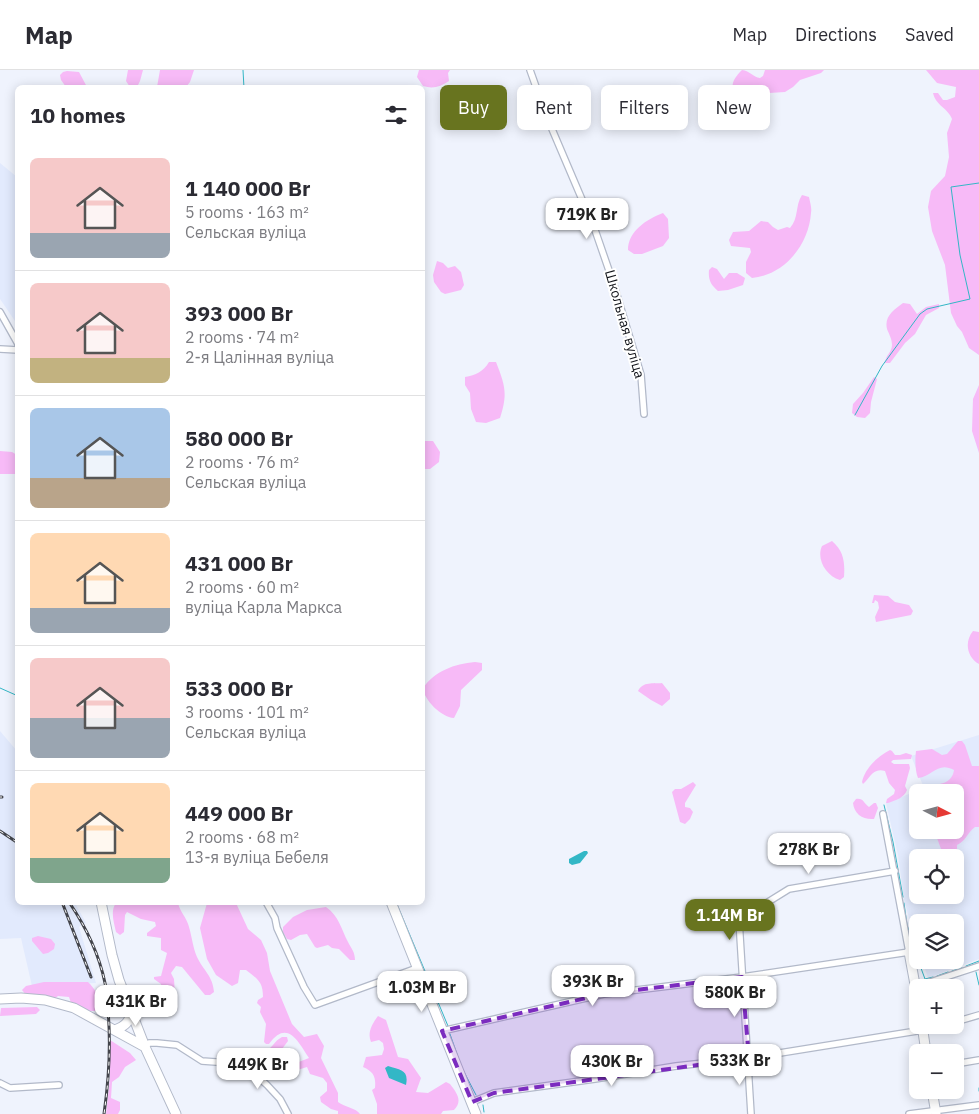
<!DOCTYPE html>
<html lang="en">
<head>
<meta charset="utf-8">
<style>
	body { margin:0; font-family:"IBM Plex Sans",sans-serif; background:#f7f7f7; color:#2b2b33; height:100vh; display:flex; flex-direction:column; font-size:19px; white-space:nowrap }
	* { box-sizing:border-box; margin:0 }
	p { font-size:16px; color:#7c7c81 }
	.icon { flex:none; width:28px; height:28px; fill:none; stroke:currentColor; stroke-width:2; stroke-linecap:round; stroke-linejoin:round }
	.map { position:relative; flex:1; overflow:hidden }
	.side { position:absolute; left:15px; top:15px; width:410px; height:820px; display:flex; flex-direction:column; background:#fff; border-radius:8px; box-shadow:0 2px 12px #0003 }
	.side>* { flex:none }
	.banner { position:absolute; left:440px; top:15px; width:464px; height:45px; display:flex; gap:10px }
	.needle { width:32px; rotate:96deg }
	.fabs { position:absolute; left:909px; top:714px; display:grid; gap:10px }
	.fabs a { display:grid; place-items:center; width:55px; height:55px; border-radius:8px; background:#fff; box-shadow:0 2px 12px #0003; font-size:25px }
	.price { position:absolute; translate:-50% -42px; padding:0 11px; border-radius:10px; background:#fff; color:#222; font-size:16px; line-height:32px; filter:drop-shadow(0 1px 2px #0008) }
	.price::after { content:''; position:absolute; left:50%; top:30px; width:15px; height:11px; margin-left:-8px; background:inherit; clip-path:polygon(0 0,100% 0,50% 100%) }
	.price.current { background:#68741f; color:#fff }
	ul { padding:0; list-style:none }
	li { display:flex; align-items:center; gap:15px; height:125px; padding:0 15px }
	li+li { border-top:1px solid #e1e1e2 }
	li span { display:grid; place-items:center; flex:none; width:140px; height:100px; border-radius:8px; color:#555 }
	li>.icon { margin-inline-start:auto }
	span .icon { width:60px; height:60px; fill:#fffc; stroke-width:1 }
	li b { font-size:21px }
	h2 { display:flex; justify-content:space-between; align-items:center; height:60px; padding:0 15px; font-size:21px }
	.pill { padding:0 18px; border-radius:8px; background:#fff; box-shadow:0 2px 12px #0003; font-size:18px; line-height:45px }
	.pill.current { background:#68741f; color:#fff }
	header { display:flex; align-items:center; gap:30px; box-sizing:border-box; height:70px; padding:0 25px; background:#fff; border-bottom:1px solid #e1e1e2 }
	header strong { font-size:24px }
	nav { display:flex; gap:28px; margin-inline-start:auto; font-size:18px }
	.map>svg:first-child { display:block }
	.built { fill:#e2eafd; fill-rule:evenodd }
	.green { fill:#f7baf7 }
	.water { fill:#33b7c6 }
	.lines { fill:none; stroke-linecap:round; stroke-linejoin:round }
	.stream { stroke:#33b7c6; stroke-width:1 }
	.street-casing { stroke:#b2b9c9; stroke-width:8 }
	.secondary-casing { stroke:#b2b9c9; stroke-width:11 }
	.street { stroke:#fff; stroke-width:5.5 }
	.secondary { stroke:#fff; stroke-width:9 }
	.rail-casing { stroke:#43454c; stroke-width:3 }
	.rail { stroke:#fff; stroke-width:1; stroke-dasharray:4; stroke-linecap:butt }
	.marked { fill:#7b2cbf; fill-opacity:0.2; stroke:#7b2cbf; stroke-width:4; stroke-dasharray:10 6; stroke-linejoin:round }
	.labels { text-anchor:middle; stroke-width:4; stroke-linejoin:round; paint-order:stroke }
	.street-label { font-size:14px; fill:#12141a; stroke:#fff }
</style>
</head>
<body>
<header>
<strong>Map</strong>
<nav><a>Map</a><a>Directions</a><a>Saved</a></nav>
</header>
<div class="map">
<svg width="979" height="1044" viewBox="0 0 979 1044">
	<rect width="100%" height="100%" fill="#eff3fd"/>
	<path class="built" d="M0,93L17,107V254L0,229Z
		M0,661L17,681L18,832L75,833L86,853L79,857L96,913L32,916L21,868L0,869Z
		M979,665V889L928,908L922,890H955V852H918L917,876L904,830L898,785L886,733L924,718L911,686ZM918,722H955V760H918ZM918,788H955V825H918Z"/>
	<path class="green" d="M128,0H143L140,11L137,17H130L126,11Z
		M160,0H194L190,12L186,17H157Z
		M419,0H450L448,3L449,11C440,17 433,19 423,16L417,7Z
		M742,0C750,1 753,7 760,8L763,6L765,0H824L821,3L800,10L793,17L785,22L769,23L766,36C753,36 743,31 733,24C731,13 734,8 742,0Z
		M926,0H979V285L969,278L962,262L957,256L951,243L945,195L932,161L928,137L931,121L945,106L949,87L947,63L952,49C948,38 936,36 933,23H938L943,30H947L955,27L956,17L937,13Z
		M67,1L79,2L87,17H66L61,10L60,5L63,2Z
		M802,125L809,127C810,132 812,138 811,143C809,174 785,205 752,208L746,203V192L751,182L750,178L731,176L729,170L733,162L749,161L761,151L768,152L773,157L778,160L787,157L790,158C799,148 795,135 802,125Z
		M663,143L668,149L669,168L663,176L642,184H634L628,180C628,161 647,149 663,143Z
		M437,191L443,193L448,198L455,196L461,202L464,215L461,220L445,224L441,222L434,212L433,205Z
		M712,197L717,199L724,209L729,203H737L745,208L743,215L728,220L718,221C711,215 708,210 709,200Z
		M903,233L910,234L917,244L926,237L939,234V238L926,245L915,264L905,273L890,293H885C885,286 892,282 892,275C892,269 889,264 887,259C884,246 894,240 903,233Z
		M489,292H496C505,315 508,324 500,348L486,353L476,352L471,339L470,323L465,315V307C476,305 483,302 489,292Z
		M874,307L877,309L871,332L870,343L865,348L857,347L852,343L853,334L863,323Z
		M979,315V383L972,361L973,329Z
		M423,371H433L440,382L439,392L430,399H423Z
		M0,381L12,382L17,385V404H0Z
		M832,471C844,481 845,493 844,507L840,510C826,506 816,489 822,476Z
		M874,525L888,526L895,532L909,535L913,541L911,545L876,552L875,547L879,538L878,532L875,530L874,533H872Z
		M973,561L979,562V594C967,587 964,572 973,561Z
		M475,592L482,593V600L461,620L460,636L454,648C441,647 424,630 423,618C435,601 454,594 475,592Z
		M662,613L670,623V629L662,636L651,630L638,621C643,611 653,614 662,613Z
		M958,671H962L965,675L972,696H979V757H975C967,763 966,771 957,775V785L955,787H944L934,760H955V722H922L919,717L920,714C933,716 952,716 954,700C938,691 933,706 918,708C915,701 915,689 916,681L932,679L942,685L947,684Z
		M890,680L892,681L895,685H900L906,683L912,685L911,689L893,690L891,692L894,694H909L910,698L905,716L907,720C904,728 896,730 888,733H886L887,729L894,724L895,720L889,713L885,701C873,697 870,708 863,714L862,712C865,698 878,686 890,680Z
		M693,712L696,715L685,733V737L690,738L693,742L690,749L685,754L680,752L672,722L675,719H681Z
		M856,729C864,728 863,733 869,737L874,733H876L878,738L874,749C863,750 854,744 853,733Z
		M116,833H178C180,842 187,848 189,857C192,867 193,878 197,887C203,900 213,906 214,922L210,925H205L182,897L176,896L171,903L174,909L175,925L166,932L163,931L161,914L154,909V907L161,906L167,883L161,880V868L147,866V863L156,856L155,852L141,849L127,842L125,845L124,862L120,865L116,862C114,853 110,841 116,833Z
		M207,833H236L248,859L261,870L267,883L270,901L292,954L304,967L317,964L324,976L321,988L338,1023V1032C345,1037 356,1038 360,1044H338V1041L331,1039L321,1032L320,1027L327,1021V1013L323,1008L310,1004L307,997L291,1002L290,999L291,995L309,988C298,971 287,949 269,974H266L264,972L266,954L260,942L261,937L257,933L258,930L263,927C263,911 257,909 246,900H240L238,913L232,916L216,905L207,889L200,858Z
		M326,837C339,846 341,859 348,872C351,878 355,882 355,890H350L339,879L332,878L328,875L317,878L315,877L307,864L300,865L291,870L287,869L283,862V857L293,847L307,840Z
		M38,866L51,869L55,874L54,879L48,883L43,884L32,871V868Z
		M44,912H88C97,921 101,929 96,941H90L71,933L69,927L58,926L54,929L26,925L22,920L26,916Z
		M37,937L40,940L36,944L0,946L1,938Z
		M378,946L386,950L398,987L408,989L421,1008L416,1022L428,1023L446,1012L450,1014C457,1023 463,1031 454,1040L443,1041L441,1044H377V1034L372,1020L375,1018C376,1007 374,1002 363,997L366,987L382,985L384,979L383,973L379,970L371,972C367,963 372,954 378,946Z
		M282,967H287L288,971L282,979C288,991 282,1003 272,1010L269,1009L268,1001L262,988L264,982C272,979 274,971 282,967Z
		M110,970L130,983L136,990L125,997L119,1007L112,1012L111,1028L120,1032V1040L118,1044H106L110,1008Z"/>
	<path class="water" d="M584,781H587L588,783L580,793L572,795L569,793V789Z
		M388,996C401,1000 409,1000 406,1015L389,1008L385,998Z"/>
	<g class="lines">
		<path class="stream" d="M243,0L244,18
			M855,345L882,296L920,244L927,239L970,229L960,185L951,117L979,113
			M0,618L18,626
			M884,735L893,772L903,827
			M396,832L448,956
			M904,833L907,855L918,889
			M918,890L925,909L933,907
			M966,896L979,891
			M952,901L962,898
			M976,902L979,915
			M937,906L948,902
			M450,964L459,990
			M461,996L476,1025
			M979,1018V1021
			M483,1035L484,1042"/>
		<defs>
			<path id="street" d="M530,0L546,45L595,160L613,212L641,305L644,344
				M0,242L18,274
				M0,279L18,280
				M266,832L275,848L277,858L304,917L315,935L417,898
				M915,917L979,896
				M955,952L979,945
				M442,961L604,924L742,907L909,882L883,744
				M145,977L149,973H157L177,975L202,991L230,993L257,1006L267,1015L280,1029L288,1044
				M955,994L979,990
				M0,1013L10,1018L59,1015
				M472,1032L494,1023L595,1009L676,996L749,988L923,960L942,955
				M751,1044L739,850L789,819L895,801
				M909,1044L979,1035"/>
			<path id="secondary" d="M101,832L112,885L119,910L145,977L176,1044
				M391,832L476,1044
				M909,882L918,931
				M0,929L21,928L45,930L74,938L145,977
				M922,955L926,982
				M115,960C125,956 130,952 131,941
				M932,1020L936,1044"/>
		</defs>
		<use href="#street" class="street-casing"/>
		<use href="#secondary" class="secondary-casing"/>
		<use href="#street" class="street"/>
		<use href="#secondary" class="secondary"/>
		<defs>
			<path id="rail" d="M0,727H2
				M0,761L18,773
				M62,832L91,907
				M69,832C86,857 99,884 105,913C107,922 107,931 108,940C111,975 109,1009 104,1044"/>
		</defs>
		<use href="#rail" class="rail-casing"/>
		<use href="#rail" class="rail"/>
	</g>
	<path class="marked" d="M742,907L749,988L494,1023L472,1032L442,961L604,924Z"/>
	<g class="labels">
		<g class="street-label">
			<text transform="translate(625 254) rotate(74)" y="5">Школьная вуліца</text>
		</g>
	</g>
</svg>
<div class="fabs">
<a><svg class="needle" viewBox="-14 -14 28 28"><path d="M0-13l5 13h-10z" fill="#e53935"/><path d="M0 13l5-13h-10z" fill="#7c7c81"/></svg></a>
<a><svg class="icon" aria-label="locate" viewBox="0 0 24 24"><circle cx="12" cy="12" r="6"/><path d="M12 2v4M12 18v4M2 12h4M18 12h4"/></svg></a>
<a><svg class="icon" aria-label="layers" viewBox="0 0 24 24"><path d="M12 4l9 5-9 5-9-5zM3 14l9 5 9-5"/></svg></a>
<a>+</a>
<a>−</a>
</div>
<b class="price" style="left:587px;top:170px">719K Br</b>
<b class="price" style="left:809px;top:805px">278K Br</b>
<b class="price current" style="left:730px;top:871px">1.14M Br</b>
<b class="price" style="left:593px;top:937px">393K Br</b>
<b class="price" style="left:422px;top:943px">1.03M Br</b>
<b class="price" style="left:735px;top:948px">580K Br</b>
<b class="price" style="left:136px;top:957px">431K Br</b>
<b class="price" style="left:740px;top:1016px">533K Br</b>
<b class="price" style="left:612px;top:1017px">430K Br</b>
<b class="price" style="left:258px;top:1020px">449K Br</b>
<div class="banner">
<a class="pill current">Buy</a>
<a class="pill">Rent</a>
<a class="pill">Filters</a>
<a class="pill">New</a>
</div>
<section class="side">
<h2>10 homes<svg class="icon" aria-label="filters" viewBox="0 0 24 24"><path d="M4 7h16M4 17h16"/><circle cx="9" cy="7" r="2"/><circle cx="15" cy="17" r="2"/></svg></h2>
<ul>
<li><span style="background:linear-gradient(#f6c9c9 75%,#9aa5b1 0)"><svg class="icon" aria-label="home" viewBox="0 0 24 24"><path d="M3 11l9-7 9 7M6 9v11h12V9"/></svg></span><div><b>1 140 000 Br</b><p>5 rooms · 163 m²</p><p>Сельская вуліца</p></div></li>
<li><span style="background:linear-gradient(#f6c9c9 75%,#c2b280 0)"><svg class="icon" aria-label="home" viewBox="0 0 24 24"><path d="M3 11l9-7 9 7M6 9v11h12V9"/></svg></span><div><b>393 000 Br</b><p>2 rooms · 74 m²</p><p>2-я Цалінная вуліца</p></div></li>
<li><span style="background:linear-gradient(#a9c7e8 70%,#b9a48a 0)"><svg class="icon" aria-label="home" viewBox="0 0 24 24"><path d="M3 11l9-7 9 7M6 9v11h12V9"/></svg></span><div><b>580 000 Br</b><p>2 rooms · 76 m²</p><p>Сельская вуліца</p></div></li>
<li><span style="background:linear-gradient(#ffd9b3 75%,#9aa5b1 0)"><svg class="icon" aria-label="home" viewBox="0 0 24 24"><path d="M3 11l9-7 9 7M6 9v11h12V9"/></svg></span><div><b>431 000 Br</b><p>2 rooms · 60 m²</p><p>вуліца Карла Маркса</p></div></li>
<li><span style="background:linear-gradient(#f6c9c9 60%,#9aa5b1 0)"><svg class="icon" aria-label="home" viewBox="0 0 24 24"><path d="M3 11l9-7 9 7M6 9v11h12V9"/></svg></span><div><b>533 000 Br</b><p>3 rooms · 101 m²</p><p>Сельская вуліца</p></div></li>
<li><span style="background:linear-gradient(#ffd9b3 75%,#7fa58c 0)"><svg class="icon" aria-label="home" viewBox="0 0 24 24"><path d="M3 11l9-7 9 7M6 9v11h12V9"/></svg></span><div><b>449 000 Br</b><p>2 rooms · 68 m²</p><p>13-я вуліца Бебеля</p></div></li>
</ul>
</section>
</div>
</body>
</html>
